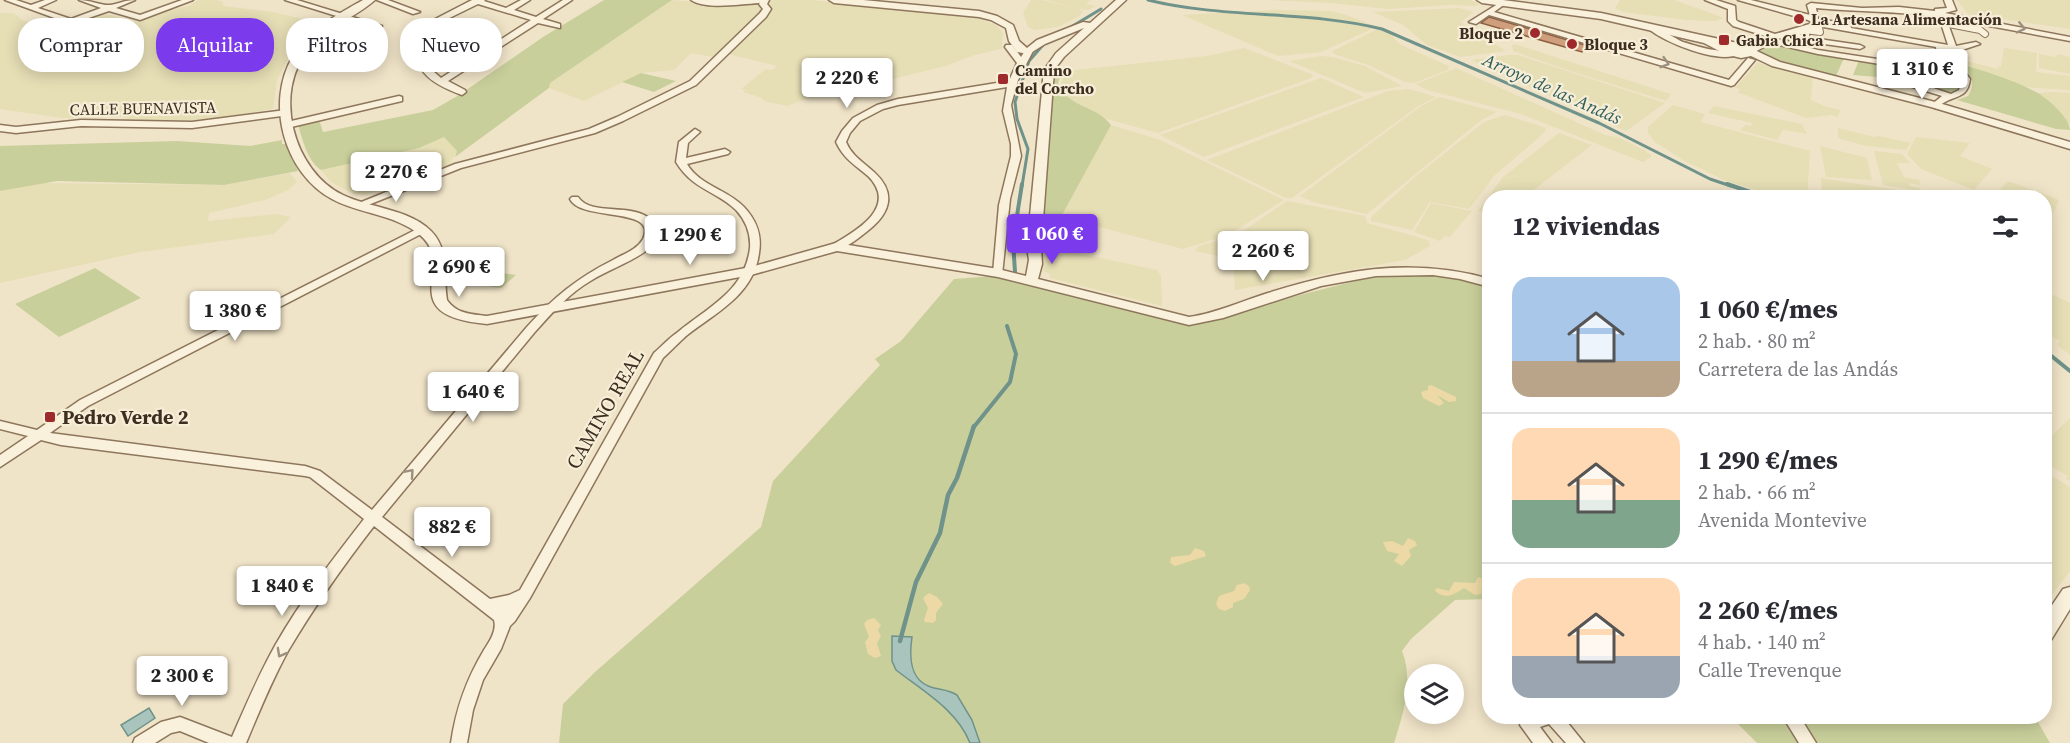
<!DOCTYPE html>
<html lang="es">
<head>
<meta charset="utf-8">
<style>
	body { margin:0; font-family:"Source Serif 4",serif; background:#f2f2f3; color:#2b2b33; height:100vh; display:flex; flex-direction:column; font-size:22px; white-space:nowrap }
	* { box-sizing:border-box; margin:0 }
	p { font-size:20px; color:#7c7c81 }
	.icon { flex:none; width:33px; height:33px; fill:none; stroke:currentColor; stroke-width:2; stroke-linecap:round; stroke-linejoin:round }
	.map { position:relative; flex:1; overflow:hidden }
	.drawer { position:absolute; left:1482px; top:190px; width:570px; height:534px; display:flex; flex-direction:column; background:#fff; border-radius:24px; box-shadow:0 3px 15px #0003 }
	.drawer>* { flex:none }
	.banner { position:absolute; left:18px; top:18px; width:570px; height:54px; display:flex; gap:12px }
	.tools { position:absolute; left:1404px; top:664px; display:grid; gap:12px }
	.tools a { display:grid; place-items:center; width:60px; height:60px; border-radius:50%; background:#fff; box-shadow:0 3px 15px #0003; font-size:30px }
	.price { position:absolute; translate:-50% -51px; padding:0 14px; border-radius:6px; background:#fff; color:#222; font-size:20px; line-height:39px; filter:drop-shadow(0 2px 3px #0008) }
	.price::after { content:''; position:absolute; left:50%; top:36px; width:18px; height:14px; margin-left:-9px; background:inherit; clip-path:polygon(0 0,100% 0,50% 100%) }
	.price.on { background:#7c3aed; color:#fff }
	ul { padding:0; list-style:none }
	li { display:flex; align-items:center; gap:18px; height:150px; padding:0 30px }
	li+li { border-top:2px solid #e1e1e2 }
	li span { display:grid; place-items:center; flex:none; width:168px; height:120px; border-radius:18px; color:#555 }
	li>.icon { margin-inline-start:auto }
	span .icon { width:72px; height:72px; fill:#fffc; stroke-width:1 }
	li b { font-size:26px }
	h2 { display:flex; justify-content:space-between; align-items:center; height:72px; padding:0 30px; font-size:26px }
	.tag { padding:0 21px; border-radius:24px; background:#fff; box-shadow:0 3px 15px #0003; font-size:21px; line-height:54px }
	.tag.on { background:#7c3aed; color:#fff }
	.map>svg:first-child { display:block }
	.farmland { fill:#e6deb5 }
	.green { fill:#c9cf9b }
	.sand { fill:#ecd9a5 }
	.water { fill:#a9c4bc; stroke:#6f938a; stroke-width:1.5 }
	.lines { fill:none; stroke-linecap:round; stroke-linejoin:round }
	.stream-far2 { stroke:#6f938a; stroke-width:3 }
	.stream-far1 { stroke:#6f938a; stroke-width:4 }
	.stream { stroke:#6f938a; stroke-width:4.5 }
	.building { fill:#cf9f7d; stroke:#8d5f41; stroke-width:1.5 }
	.pedestrian-casing { stroke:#8d765c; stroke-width:8 }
	.minor-casing { stroke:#8d765c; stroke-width:3 }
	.tertiary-casing { stroke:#8d765c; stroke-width:3 }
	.pedestrian { stroke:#faf1dc; stroke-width:6 }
	.minor { fill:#faf1dc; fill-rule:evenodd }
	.tertiary { fill:#faf1dc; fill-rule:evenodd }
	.oneway { stroke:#9c907e }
	.poi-dot { fill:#9e2a2b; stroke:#f7eed8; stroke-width:2 }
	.labels { text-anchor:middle; stroke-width:4.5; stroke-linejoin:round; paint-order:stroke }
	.far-poi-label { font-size:16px; font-weight:bold; fill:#3d2e20; stroke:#f7eed8; text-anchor:start }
	.far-street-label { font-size:16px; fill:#3d2e20; stroke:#f7eed8 }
	.far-water-label { font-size:18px; font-style:italic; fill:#2f5d5a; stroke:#f7eed8 }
	.street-label { font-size:20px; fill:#3d2e20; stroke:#f7eed8 }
	.poi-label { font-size:20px; font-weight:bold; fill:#3d2e20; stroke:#f7eed8; text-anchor:start }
</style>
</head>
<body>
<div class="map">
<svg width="2070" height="743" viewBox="0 0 2070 743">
	<rect width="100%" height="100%" fill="#f0e4c8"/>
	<path class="farmland" d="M198,0H217L223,2V6L273,12L320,23L319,28L295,46L277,80L273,109L211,120L183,121L129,120L123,117L62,118L0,109V13H14L22,20L33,24L53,23L61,27H70L101,15H111L137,22L169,10L189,6Z
		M672,0L706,3L758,2L762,13L713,57L691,53L674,70L641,73L584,101L549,88L550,83Z
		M772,0H811L970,15L996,25L1003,33L1002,44L1004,48L975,55L945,66L893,79L847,84L787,106L764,101L762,98L743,92L746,90L741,89L766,69L772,70L777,66L728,54L768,14L770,8L766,4Z
		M1031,0H1042L1078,9L1046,0H1091L1086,4L1096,6L1088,10L1079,9L1083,12L1078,17L1058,27L1035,30L1028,27L1023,13Z
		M1265,0H1471L1480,4L1475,6L1452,5L1388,9L1332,3Z
		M1620,0H1674L1724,18L1716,21L1686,20L1623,12L1615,8Z
		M1957,0H2070V29L1968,14Z
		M1459,8L1473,12L1461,22L1506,51L1460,57L1427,45L1403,25L1373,12Z
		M1277,10L1331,11L1344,14L1372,25V29L1321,52L1278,56L1182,15Z
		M1378,29H1383L1392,35L1398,43L1410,49L1449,66L1448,70L1414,83L1405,82L1368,65L1334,54L1332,51Z
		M1515,44L1671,94L1666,101L1564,69L1513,51L1512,45Z
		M1244,48L1314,75L1309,79L1158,133L1107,119L1086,109L1069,98L1060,87L1066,71L1207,56Z
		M2004,48L2037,53L2036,72L2070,76V90L2022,87L1960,64L1963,60L1998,69V66L2001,67Z
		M2039,54L2055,57L2058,54L2070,57V74L2039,68Z
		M1509,55H1518L1665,103L1626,131L1471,60Z
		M1321,56L1333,57L1365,66L1402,86L1365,93L1289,61Z
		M1757,63L1813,76L1811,100L1824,106L1840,110L1838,117L1831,115L1806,118L1737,92L1741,89L1735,88Z
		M1456,68L1605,135L1617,137L1644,150L1652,156L1643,162L1521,114L1427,90L1416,84Z
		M1321,78L1364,97L1204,157L1160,135Z
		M1409,89L1436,97L1417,107L1292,198H1286L1207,160L1388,91Z
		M2053,92L2070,93V125L2038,93Z
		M1440,97L1496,112L1480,121L1367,214L1313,202L1300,196L1421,106Z
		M1673,105L1705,114L1701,122L1810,151L1807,198H1775L1766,193L1726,181L1683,160L1655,142L1648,133V127Z
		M1714,106L1802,124L1807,134L1783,130L1777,140L1740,130L1745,125L1751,126L1752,123L1708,113Z
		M1505,115L1546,128L1544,133L1494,176L1469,209L1430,202L1412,230L1371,221V217L1416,176L1484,122Z
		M1111,125L1160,140L1284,200L1228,235L1183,249L1061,217Z
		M1838,128L1874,137L1878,136L1911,143L1906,150L1866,146L1838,138Z
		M1559,133L1592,145L1523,198H1490L1489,214L1478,211L1503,177Z
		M444,137L457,151L449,165L365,195L354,194L331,182L321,170L419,148Z
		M1916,137L1970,143L1960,156L1992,169L1974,190L1921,169L1907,154Z
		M1820,146L1867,158L1872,180L1826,177Z
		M1874,151L1902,154L1910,163H1897L1904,177L1919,180L1921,185L1908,183L1910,186L1919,188L1921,191L1883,185Z
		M290,173L297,182L288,190L265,200L209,213L208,221L276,214L291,217L274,234L140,252L0,283V191L37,183L224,185Z
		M1821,178L1928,195L1934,198H1818L1822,193Z
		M2008,181L2059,200L2051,219L2045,217L2044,198H1992Z
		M1287,201L1365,216L1367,223L1428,240L1430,246L1405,260L1235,290L1233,259L1195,251L1199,246L1239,234Z
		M1431,203L1472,211L1450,237L1445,236L1440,241L1414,232Z
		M1043,246L1157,270L1161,276L1162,306L1050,278V274L1043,271Z
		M2045,291L2070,303V355L2057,345L2060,341L2045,333Z
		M2070,418V481L2066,479L2068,476L2052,467L2048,471L2045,470L2044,443Z
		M2045,472L2070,487V571L2045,604Z"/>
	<path class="green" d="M604,0H672L550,83L549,88L455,157L457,151L444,137L419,148L321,170C308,162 302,139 298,124L319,120L323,132L433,110L459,95L543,37Z
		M1768,46H1783L1844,58L1836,76L1778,63L1761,55L1760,51Z
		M1895,49L1932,59L1936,57L1944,60L1957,72L1892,62L1891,50Z
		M1859,60L1889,66L1883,75L1888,78L1853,75Z
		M1960,64C1985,71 2013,80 2036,92C2047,98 2070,118 2070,130L2056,129L1957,100L1968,96C1977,82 1970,74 1960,64Z
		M1910,69L1960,75L1962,79L1959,93H1951L1904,80Z
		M1062,71L1058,83C1066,107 1098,106 1111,125L1061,217L1050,220L1047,233H1042L1052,81L1054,72Z
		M641,73L676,81L654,92L622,82Z
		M282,140V144H287L298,171L224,185L57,181L0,191V146L177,141L250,146Z
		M461,267L516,275L501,288L445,279V274Z
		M95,268L141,298L59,337L15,304Z
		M1428,274L1473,281L1489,286V599L1455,600L1411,639L1402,651C1414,680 1403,715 1394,743H559L563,704L595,672L761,527L773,481L880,365L875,359L901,341L954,279L993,276L1192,326L1284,299L1379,275Z
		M1731,717H2035L2050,743H1757Z"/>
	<path class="sand" d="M1431,385L1456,397V401L1449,402L1437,395L1444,403L1439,406L1423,398L1421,392L1428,390V386Z
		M1408,538L1415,541L1417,545L1409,550L1411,556L1402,566L1394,561L1399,554L1387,551L1383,542L1392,541L1403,546Z
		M1195,548L1204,551L1206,556L1175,566L1170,563L1171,557L1190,555Z
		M1478,577L1484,579L1481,594L1475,595L1464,588C1453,595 1446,600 1435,591L1437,588L1449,591L1454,582L1475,583Z
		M1244,583L1249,586L1250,590L1244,599L1233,603V607L1225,611L1219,609L1216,604L1219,596L1234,591L1237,585Z
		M929,593L937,597L943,604L936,613V620L933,623L925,622L924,620L928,608L923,598Z
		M874,618L881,625L878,630L881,636L877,643L881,656L875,658L868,654L865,642L869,637L864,624L867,620Z"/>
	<path class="water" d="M892,636L912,637C909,657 909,682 934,688C942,690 949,690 957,695L972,720L980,743H970C957,710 923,691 896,670L892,661Z
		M149,708L155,718L128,736L121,725Z"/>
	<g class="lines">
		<path class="stream-far2" d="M1148,0C1225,19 1305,10 1382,29L1599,123L1710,179L1731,186
			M1071,27L1101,9
			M1022,186L1028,149L1017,119L1015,102L1029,61L1043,45"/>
		<path class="stream-far1" d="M1727,184L1768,198
			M1015,272L1013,241L1022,184
			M2044,350L2070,371
			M973,428L1010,382L1016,354L1007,326"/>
		<path class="stream" d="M900,641L916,582L940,533L948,495L957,478L974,426"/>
	</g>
	<path class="building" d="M1489,17L1588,46L1582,52L1481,23Z"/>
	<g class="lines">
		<defs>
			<path id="pedestrian" d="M1944,23L1980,30L1985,34
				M1815,27L1819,28L1820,32L1805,30L1807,39L1786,35Z"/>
			<path id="minor" d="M5,0H16L31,5L45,0H56L38,8L71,19L101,8L79,0C89,0 103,6 110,5C119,4 124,0 135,0L116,8L140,15L182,0H193L140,20L109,11L71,24Z
				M285,0H297L382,26L375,28Z
				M377,0H388L420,12L413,14Z
				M472,0H485L484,1L506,8L521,0H530L514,10L536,17L563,0H572L543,19L560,24V28L538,23L448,81L465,90L466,92L462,95C424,81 415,70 412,31ZM478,4L531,20L441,78L426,65L420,35L465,46V42L423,31Z
				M761,0H769L767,4L771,9L766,17L696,85L623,121L595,133L461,168L363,207H355L354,205L455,164L589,129L617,117L690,81L760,13L763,9L759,4Z
				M1705,0H1716L1735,6L1736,20L1739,22L1775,34L1813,23L1808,20L1738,0H1751L1810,15L1807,5L1811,3L1862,8L1899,7L1935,11V9L1947,8L1944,0H1952L1956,10L1945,13L2070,37V41L1946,18L1956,46L1976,42L1980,44L1959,51L1944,49V54L1953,57L1970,79C1968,94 1962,95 1949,100C1944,102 1940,105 1935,108L1931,105L1942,96L1900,83V79H1906L1951,94L1959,90L1962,79L1960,77L1818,54L1771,43L1753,53H1747V49L1768,37L1733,26L1728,21V9ZM1816,8C1857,12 1898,11 1939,17L1948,45L1851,28L1850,24L1818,19ZM1818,26L1936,47L1937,57L1947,61L1956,71L1818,50L1777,39L1781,38L1860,49L1864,47L1860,45L1791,35Z
				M1501,2L1505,4L1494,12L1729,80L1748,58L1755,60L1734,85L1731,86L1489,15L1476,24L1469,22Z
				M1649,26C1657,26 1674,38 1683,42C1694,45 1704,49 1715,50C1723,52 1732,50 1738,54C1721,65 1662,42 1648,28Z
				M1006,45H1012L1021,57L1026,49L1033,51L1018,80L1011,105L1021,156L1010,199L1002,275H994L993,273L999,205L1011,156V144L1003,111L1007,87L898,105L883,109L860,121L850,133L846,142C852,156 863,162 874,172C899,195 888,216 865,233C856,240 843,251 832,249L831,247L832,245C856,231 899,207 868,176C855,165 843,158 836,142L842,131L853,118L877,105L898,99L1009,81L1017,63L1005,47Z
				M399,96L402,97V101L287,128L283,125L287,122Z
				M286,110L290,113L289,115L192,128L81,126L16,133L0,131V125L16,127L81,120L192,122Z
				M695,129L700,132L688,143L686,158L725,149L730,152L728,154L687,164C700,186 727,189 744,207C757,221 762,235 759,253C754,295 715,313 686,336C678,343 671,351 663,358L530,598L515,621L510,626L501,649L483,680L473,710L467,743H451C456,708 466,680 484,650C490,641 497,630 494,620L374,526C343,566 314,607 288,651C272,680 259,712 246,743H209L180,731L171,733L155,743H133L135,738L161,722L180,717L232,737C246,705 259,674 276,644C301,600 333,559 364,519L310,477L305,476L61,445L41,440L0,467V455L28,436L0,429V421L37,430L80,400L421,227L426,230L425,232L88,406L50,433L305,466L320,471L372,510L526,328C553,298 577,278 613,260C623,254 637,250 643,239C659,206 581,222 570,199L572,197H578C591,217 634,202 651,220C658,228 655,241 648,249C638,259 606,271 592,280C569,293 552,313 534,333L382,517L490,599L509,595L520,590L654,353C662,346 669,338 678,332C708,307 745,291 750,248C751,234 746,221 736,210C715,190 693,190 676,162L679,142Z
				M1529,717H1563L1584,743H1566L1549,724L1540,727L1552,743H1533L1520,725L1522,720Z
				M1783,717H1800L1816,743H1799Z"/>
			<path id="tertiary" d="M363,0H375C355,18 328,26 309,49C272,92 293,171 343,195C370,208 409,209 431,231C450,250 443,276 447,300C457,314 471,314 487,316L751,267L836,243L998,269L1026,276L1029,260L1027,247L1044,70L1056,53L1084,28L1045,44L1029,54L1017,52L1009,41L1006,28L991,20L979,17L834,3L829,0H863L979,11L997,16L1013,25L1019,41L1027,48L1037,40L1083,22L1090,23L1116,0H1126L1064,57L1054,70L1041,247L1042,264L1038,279L1189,317C1217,313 1242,301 1268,293C1344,269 1412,257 1490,279V287L1460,279L1433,275L1376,276L1321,286L1223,318L1189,325L998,277L837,251L751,275L487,324C390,315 458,266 420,235C395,214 359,214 332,199C284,173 265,103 293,56C308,30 338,14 363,0Z
				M691,0H764L759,3C741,4 706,10 691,0Z
				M1477,0H1503L1601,13L1742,44L1780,62L1939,103L2070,142V149L1931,107L1772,66L1751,56L1741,58L1725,54L1704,43L1601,19L1482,3Z
				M2070,587V609L2051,640L2044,642V617L2063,589Z"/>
		</defs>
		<use href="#pedestrian" class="pedestrian-casing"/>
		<use href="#minor" class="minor-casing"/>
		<use href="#tertiary" class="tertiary-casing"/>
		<use href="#pedestrian" class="pedestrian"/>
		<use href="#minor" class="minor"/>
		<use href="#tertiary" class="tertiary"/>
	</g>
	<defs><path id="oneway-chevron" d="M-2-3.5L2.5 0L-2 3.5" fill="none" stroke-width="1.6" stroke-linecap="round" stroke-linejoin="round" transform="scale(1.5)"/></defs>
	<g class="oneway">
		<use href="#oneway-chevron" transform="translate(2021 28) rotate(13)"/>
		<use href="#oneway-chevron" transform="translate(1665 63) rotate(17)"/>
		<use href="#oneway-chevron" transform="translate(410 473) rotate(-49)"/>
		<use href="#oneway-chevron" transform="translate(281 653) rotate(119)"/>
	</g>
	<g class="poi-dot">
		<circle cx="1799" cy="19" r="6"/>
		<circle cx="1535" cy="33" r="6"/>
		<rect x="1718" y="34" width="12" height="12" rx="3"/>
		<circle cx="1572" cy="44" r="6"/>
		<rect x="997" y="73" width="12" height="12" rx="3"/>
		<rect x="44" y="411" width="12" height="12" rx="3"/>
	</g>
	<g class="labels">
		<g class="far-poi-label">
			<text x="1811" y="25">La Artesana Alimentación</text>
			<text x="1523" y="39" text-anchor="end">Bloque 2</text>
			<text x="1736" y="46">Gabia Chica</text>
			<text x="1584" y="50">Bloque 3</text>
			<text x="1015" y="76">Camino<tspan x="1015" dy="18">del Corcho</tspan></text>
		</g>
		<g class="far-street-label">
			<text transform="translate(143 108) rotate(-1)" y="6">CALLE BUENAVISTA</text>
		</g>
		<g class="far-water-label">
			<text transform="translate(1552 89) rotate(24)" y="6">Arroyo de las Andás</text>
		</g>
		<g class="street-label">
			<text transform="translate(605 409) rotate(-60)" y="7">CAMINO REAL</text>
		</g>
		<g class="poi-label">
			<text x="62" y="424">Pedro Verde 2</text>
		</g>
	</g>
</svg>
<div class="tools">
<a><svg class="icon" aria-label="layers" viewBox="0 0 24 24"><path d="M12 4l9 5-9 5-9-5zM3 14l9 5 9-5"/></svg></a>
</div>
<b class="price" style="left:1922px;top:100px">1 310 €</b>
<b class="price" style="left:847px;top:109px">2 220 €</b>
<b class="price" style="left:396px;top:203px">2 270 €</b>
<b class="price on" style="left:1052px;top:265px">1 060 €</b>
<b class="price" style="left:690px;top:266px">1 290 €</b>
<b class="price" style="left:1263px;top:282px">2 260 €</b>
<b class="price" style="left:459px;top:298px">2 690 €</b>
<b class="price" style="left:235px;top:342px">1 380 €</b>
<b class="price" style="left:473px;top:423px">1 640 €</b>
<b class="price" style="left:452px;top:558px">882 €</b>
<b class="price" style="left:282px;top:617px">1 840 €</b>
<b class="price" style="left:182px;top:707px">2 300 €</b>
<div class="banner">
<a class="tag">Comprar</a>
<a class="tag on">Alquilar</a>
<a class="tag">Filtros</a>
<a class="tag">Nuevo</a>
</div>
<section class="drawer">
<h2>12 viviendas<svg class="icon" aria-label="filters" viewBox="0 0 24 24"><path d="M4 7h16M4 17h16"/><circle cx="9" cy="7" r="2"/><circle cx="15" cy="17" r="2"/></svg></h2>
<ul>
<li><span style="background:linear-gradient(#a9c7e8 70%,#b9a48a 0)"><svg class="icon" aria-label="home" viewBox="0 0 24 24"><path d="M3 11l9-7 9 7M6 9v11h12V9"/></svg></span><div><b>1 060 €/mes</b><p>2 hab. · 80 m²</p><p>Carretera de las Andás</p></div></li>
<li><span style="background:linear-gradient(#ffd9b3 60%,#7fa58c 0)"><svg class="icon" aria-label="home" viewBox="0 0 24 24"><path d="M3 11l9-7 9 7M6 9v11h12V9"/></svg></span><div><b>1 290 €/mes</b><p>2 hab. · 66 m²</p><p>Avenida Montevive</p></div></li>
<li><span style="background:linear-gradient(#ffd9b3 65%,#9aa5b1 0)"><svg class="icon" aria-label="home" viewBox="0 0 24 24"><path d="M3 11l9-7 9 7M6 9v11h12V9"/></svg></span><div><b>2 260 €/mes</b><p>4 hab. · 140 m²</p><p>Calle Trevenque</p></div></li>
</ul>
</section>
</div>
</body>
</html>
